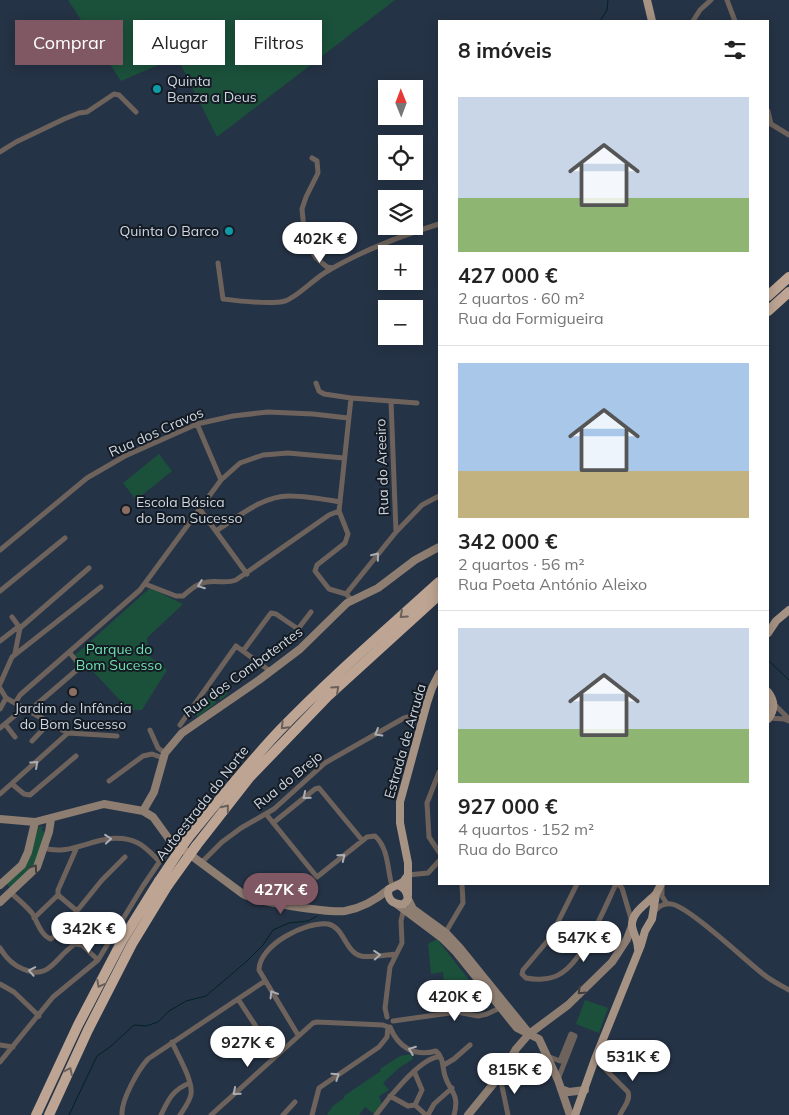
<!DOCTYPE html>
<html lang="pt">
<head>
<meta charset="utf-8">
<style>
	body { margin:0; font-family:Mulish,sans-serif; background:#f2f2f2; color:#222; height:100vh; display:flex; flex-direction:column; font-size:19px; white-space:nowrap }
	* { box-sizing:border-box; margin:0 }
	p { font-size:16px; color:#767676 }
	.icon { flex:none; width:28px; height:28px; fill:none; stroke:currentColor; stroke-width:2; stroke-linecap:round; stroke-linejoin:round }
	.map { position:relative; flex:1; overflow:hidden }
	.details { position:absolute; left:438px; top:20px; width:331px; height:865px; display:flex; flex-direction:column; background:#fff; border-radius:0px; box-shadow:0 2px 12px #0003 }
	.details>* { flex:none }
	.guide { position:absolute; left:15px; top:20px; width:348px; height:45px; display:flex; gap:10px }
	.needle { width:32px; rotate:359deg }
	.buttons { position:absolute; left:378px; top:80px; display:grid; gap:10px }
	.buttons a { display:grid; place-items:center; width:45px; height:45px; border-radius:0px; background:#fff; box-shadow:0 2px 12px #0003; font-size:25px }
	.price { position:absolute; translate:-50% -42px; padding:0 11px; border-radius:18px; background:#fff; color:#222; font-size:16px; line-height:32px; filter:drop-shadow(0 1px 2px #0008) }
	.price::after { content:''; position:absolute; left:50%; top:30px; width:15px; height:11px; margin-left:-8px; background:inherit; clip-path:polygon(0 0,100% 0,50% 100%) }
	.price.current { background:#7f5864; color:#fff }
	ul { padding:0; list-style:none }
	li { display:grid; align-content:center; gap:10px; height:265px; padding:0 20px }
	li+li { border-top:1px solid #e0e0e0 }
	li span { display:grid; place-items:center; height:155px; border-radius:0px; color:#555 }
	li>.icon { margin-inline-start:auto }
	span .icon { width:90px; height:90px; fill:#fffc; stroke-width:1 }
	li b { font-size:21px }
	h2 { display:flex; justify-content:space-between; align-items:center; height:60px; padding:0 20px; font-size:21px }
	.chip { padding:0 18px; border-radius:0px; background:#fff; box-shadow:0 2px 12px #0003; font-size:18px; line-height:45px }
	.chip.current { background:#7f5864; color:#fff }
	.map>svg:first-child { display:block }
	.green { fill:#1b513b }
	.lines { fill:none; stroke-linecap:round; stroke-linejoin:round }
	.stream { stroke:#012325; stroke-width:1 }
	.street { stroke:#6e635c; stroke-width:5 }
	.secondary { stroke:#8e7e72; stroke-width:8 }
	.primary { stroke:#a79383; stroke-width:8 }
	.highway { stroke:#bea593; stroke-width:10 }
	.highway-bridge { stroke:#bea593; stroke-width:10 }
	.oneway { stroke:#acaeb3 }
	.oneway2 { stroke:#69605b }
	.oneway3 { stroke:#3f3e3f }
	.culture-dot { fill:#0f9aa8; stroke:#141b23; stroke-width:2 }
	.education-dot { fill:#8d6e63; stroke:#141b23; stroke-width:2 }
	.labels { text-anchor:middle; stroke-width:4; stroke-linejoin:round; paint-order:stroke }
	.poi-label { font-size:14px; fill:#cdd6e2; stroke:#141b23; text-anchor:start }
	.street-label { font-size:14px; fill:#cdd6e2; stroke:#141b23 }
	.park-label { font-size:14px; fill:#70e3b0; stroke:#141b23 }
</style>
</head>
<body>
<div class="map">
<svg width="789" height="1115" viewBox="0 0 789 1115">
	<rect width="100%" height="100%" fill="#253346"/>
	<path class="green" d="M68,0H395L217,137L177,57L121,81Z
		M159,454L172,471L136,500L123,483Z
		M150,588L183,604L147,638L149,656L167,670L142,710H129L87,665L82,670V663L75,655Z
		M217,686L228,693L221,700L218,697L215,699L216,703L199,716H195Z
		M39,826L43,827L41,830L45,832L43,836L45,837L37,862L11,889L6,883L33,845Z
		M437,939L469,980L444,983L443,972L431,974L428,944Z
		M585,1000L608,1008L599,1033L576,1024Z
		M412,1054L413,1059L399,1068L383,1083L389,1090L379,1096L382,1104L374,1114L365,1107L359,1115H327L333,1106L344,1098V1096L381,1071L380,1069L400,1056Z"/>
	<g class="lines">
		<path class="stream" d="M600,21L607,10L608,0
			M768,660L789,680
			M69,1115L97,1056L110,1047L134,1025L146,1026L158,1022L169,1011L186,1001L206,996L247,961L263,945L273,930L289,923L308,921L317,916"/>
		<path class="street" d="M727,0L735,21
			M693,21L700,10L711,0
			M768,111L771,124
			M768,124H771L789,135
			M0,152L16,142L64,119L79,113L87,112L114,94L119,95L136,112
			M312,158L317,161L318,173L306,197L302,209L305,240L316,258L327,267L333,268
			M218,263L223,299C239,301 270,305 285,301C296,298 314,279 326,272C361,251 400,236 439,224
			M316,383L319,391L324,394L351,398L417,403
			M351,398L339,511L348,534L345,543L317,565L315,571L329,589L346,594L352,600
			M391,401L396,532
			M197,424L221,480
			M199,508L247,574
			M216,531C238,517 262,496 289,496C306,496 323,499 340,502
			M0,550L87,478L125,456L197,424L233,416L268,412L313,414L348,418
			M145,584L176,596H183C190,590 197,583 207,582C217,580 226,584 236,580L329,515L339,511
			M0,591L65,538
			M346,594L396,532L422,505L439,496
			M12,617L20,628L15,653
			M0,641L18,627L20,628L89,568
			M243,651L271,613L276,614L298,629L311,612
			M0,684L12,657L101,587
			M0,688L6,698L68,733L117,736
			M15,703L20,695L140,590L221,480L240,463L263,455L288,453L344,458
			M773,703L789,719
			M0,709L6,698
			M29,711L79,668V664L69,652
			M768,718L784,719L789,721
			M5,724L15,737
			M180,725L236,646L270,671
			M0,728L24,708
			M150,730L158,748L165,753
			M32,741L49,723
			M439,772L427,803L429,837L439,852
			M109,781L143,756L152,754L163,758
			M12,784L24,794L30,795L76,756
			M0,794L68,733
			M266,814L317,877L367,837L375,836C389,849 387,869 392,886
			M273,823L315,789L319,788L362,840
			M44,848C75,858 104,827 138,843C146,847 153,855 159,861
			M201,863L222,842L241,828L274,809L325,763L404,718L412,716L423,718
			M408,875L428,873L439,861
			M577,884L550,938L523,970L522,974L526,978C535,980 551,980 560,974C584,960 604,909 616,884
			M618,884L622,888L632,922
			M662,886V896L667,904
			M11,893C18,899 26,906 32,913C37,921 41,936 51,939L64,927L102,880L125,857
			M58,895L77,911
			M654,912C658,907 664,903 671,904C687,905 746,961 763,974C770,980 780,985 789,990
			M34,918L58,895V890L77,847
			M444,935L463,903L462,884
			M0,948C6,958 13,965 23,969C50,981 55,957 75,944L82,945L98,960
			M0,984L14,992L39,1016
			M238,999L257,1028
			M387,1017L385,1008L390,967L402,943L401,921L404,908
			M393,1021L457,1012L478,1016L487,1014L502,1007
			M390,1027C398,1047 414,1057 436,1051C444,1058 442,1066 445,1076C450,1092 460,1094 454,1115
			M298,1035L259,970C259,945 306,921 328,924C344,927 345,952 361,956C371,958 385,955 396,954
			M172,1042C178,1056 193,1080 191,1094C190,1101 184,1109 180,1115
			M0,1045L13,1047
			M547,1056L560,1061L571,1034L575,1036L558,1079
			M595,1059L628,1092C631,1100 623,1108 620,1115
			M0,1062L53,997L98,960L143,886L173,842
			M444,1065L454,1059L470,1045
			M414,1071L422,1090L415,1105
			M500,1077L508,1115
			M390,1096L408,1106L415,1105
			M415,1105L426,1115
			M122,1115C121,1100 138,1070 148,1059L265,981
			M161,1115C168,1100 173,1089 190,1083
			M211,1115L313,1023L317,1022L383,1025L388,1027
			M283,1115L295,1102
			M312,1115L319,1088L379,1047L387,1037L388,1027
			M376,1115C386,1101 422,1055 440,1057
			M428,1115L434,1104L452,1088"/>
		<path class="secondary" d="M143,811L154,792L165,753L182,733L259,680L300,649L347,603L378,588L415,560L439,547
			M0,819L35,822L104,804L143,811L153,817L169,839L243,894C255,902 329,913 345,911C362,908 376,900 389,889
			M0,885L22,865L28,852L35,822
			M408,899L413,909L446,933L460,948L528,1032
			M0,902L37,867L49,832L51,819
			M398,905L442,938L456,952L517,1028L539,1039L558,1080L570,1115
			M561,1089L569,1092L585,1090
			M468,1115L503,1072L516,1049L529,1034L568,1005L612,962L627,939L632,926"/>
		<path class="primary" d="M647,0L652,21
			M768,633L776,621L789,610
			M768,692C775,701 775,710 768,719
			M397,885C404,887 407,891 408,899L404,904C396,905 389,902 388,893L389,889L403,882L408,875
			M408,895V863L400,823V802L427,703L432,688L439,674
			M638,949C638,939 633,934 632,926C631,912 648,903 656,894
			M575,1115L595,1059L641,945L645,931L652,919L656,894L661,884"/>
		<path class="highway" d="M768,296L789,277
			M768,311L789,292
			M188,838C218,801 247,765 280,730C330,678 385,631 439,582
			M196,846L250,777L328,696L439,595
			M36,1115L78,1025L123,939L159,881
			M49,1115L88,1030L132,944L168,885"/>
		<path class="highway-bridge" d="M159,881L188,838
			M168,885L196,846"/>
	</g>
	<defs><path id="oneway-chevron" d="M-2-3.5L2.5 0L-2 3.5" fill="none" stroke-width="1.6" stroke-linecap="round" stroke-linejoin="round" transform="scale(1.25)"/></defs>
	<g class="oneway">
		<use href="#oneway-chevron" transform="translate(376 556) rotate(-51)"/>
		<use href="#oneway-chevron" transform="translate(201 585) rotate(159)"/>
		<use href="#oneway-chevron" transform="translate(378 733) rotate(150)"/>
		<use href="#oneway-chevron" transform="translate(35 764) rotate(-42)"/>
		<use href="#oneway-chevron" transform="translate(306 796) rotate(141)"/>
		<use href="#oneway-chevron" transform="translate(108 839) rotate(-5)"/>
		<use href="#oneway-chevron" transform="translate(342 857) rotate(-39)"/>
		<use href="#oneway-chevron" transform="translate(377 955) rotate(-4)"/>
		<use href="#oneway-chevron" transform="translate(32 971) rotate(-169)"/>
		<use href="#oneway-chevron" transform="translate(273 994) rotate(-121)"/>
		<use href="#oneway-chevron" transform="translate(412 1050) rotate(-159)"/>
		<use href="#oneway-chevron" transform="translate(336 1076) rotate(-34)"/>
		<use href="#oneway-chevron" transform="translate(236 1092) rotate(140)"/>
	</g>
	<g class="oneway2">
		<use href="#oneway-chevron" transform="translate(403 615) rotate(138)"/>
		<use href="#oneway-chevron" transform="translate(336 689) rotate(-42)"/>
		<use href="#oneway-chevron" transform="translate(284 726) rotate(135)"/>
		<use href="#oneway-chevron" transform="translate(226 808) rotate(-51)"/>
		<use href="#oneway-chevron" transform="translate(100 984) rotate(118)"/>
		<use href="#oneway-chevron" transform="translate(69 1071) rotate(-65)"/>
	</g>
	<g class="oneway3">
		<use href="#oneway-chevron" transform="translate(34 868) rotate(-55)"/>
		<use href="#oneway-chevron" transform="translate(581 991) rotate(136)"/>
	</g>
	<g class="culture-dot">
		<circle cx="157" cy="89" r="5"/>
		<circle cx="229" cy="231" r="5"/>
	</g>
	<g class="education-dot">
		<circle cx="126" cy="510" r="5"/>
		<circle cx="73" cy="692" r="5"/>
	</g>
	<g class="labels">
		<g class="poi-label">
			<text x="167" y="86">Quinta<tspan x="167" dy="16">Benza a Deus</tspan></text>
			<text x="219" y="236" text-anchor="end">Quinta O Barco</text>
			<text x="136" y="507">Escola Básica<tspan x="136" dy="16">do Bom Sucesso</tspan></text>
			<text x="73" y="713" text-anchor="middle">Jardim de Infância<tspan x="73" dy="16">do Bom Sucesso</tspan></text>
		</g>
		<g class="street-label">
			<text transform="translate(156 432) rotate(-24)" y="5">Rua dos Cravos</text>
			<text transform="translate(382 467) rotate(-92)" y="5">Rua do Areeiro</text>
			<text transform="translate(243 672) rotate(-36)" y="5">Rua dos Combatentes</text>
			<text transform="translate(405 741) rotate(-74)" y="5">Estrada de Arruda</text>
			<text transform="translate(288 780) rotate(-39)" y="5">Rua do Brejo</text>
			<text transform="translate(202 803) rotate(-52)" y="5">Autoestrada do Norte</text>
		</g>
		<g class="park-label">
			<text x="119" y="654">Parque do<tspan x="119" dy="16">Bom Sucesso</tspan></text>
		</g>
	</g>
</svg>
<div class="buttons">
<a><svg class="needle" viewBox="-14 -14 28 28"><path d="M0-13l5 13h-10z" fill="#e53935"/><path d="M0 13l5-13h-10z" fill="#767676"/></svg></a>
<a><svg class="icon" aria-label="locate" viewBox="0 0 24 24"><circle cx="12" cy="12" r="6"/><path d="M12 2v4M12 18v4M2 12h4M18 12h4"/></svg></a>
<a><svg class="icon" aria-label="layers" viewBox="0 0 24 24"><path d="M12 4l9 5-9 5-9-5zM3 14l9 5 9-5"/></svg></a>
<a>+</a>
<a>−</a>
</div>
<b class="price" style="left:320px;top:264px">402K €</b>
<b class="price current" style="left:281px;top:915px">427K €</b>
<b class="price" style="left:89px;top:954px">342K €</b>
<b class="price" style="left:584px;top:963px">547K €</b>
<b class="price" style="left:455px;top:1022px">420K €</b>
<b class="price" style="left:248px;top:1068px">927K €</b>
<b class="price" style="left:633px;top:1082px">531K €</b>
<b class="price" style="left:515px;top:1095px">815K €</b>
<div class="guide">
<a class="chip current">Comprar</a>
<a class="chip">Alugar</a>
<a class="chip">Filtros</a>
</div>
<section class="details">
<h2>8 imóveis<svg class="icon" aria-label="filters" viewBox="0 0 24 24"><path d="M4 7h16M4 17h16"/><circle cx="9" cy="7" r="2"/><circle cx="15" cy="17" r="2"/></svg></h2>
<ul>
<li><span style="background:linear-gradient(#c9d6e8 65%,#8fb573 0)"><svg class="icon" aria-label="home" viewBox="0 0 24 24"><path d="M3 11l9-7 9 7M6 9v11h12V9"/></svg></span><div><b>427 000 €</b><p>2 quartos · 60 m²</p><p>Rua da Formigueira</p></div></li>
<li><span style="background:linear-gradient(#a9c7e8 70%,#c2b280 0)"><svg class="icon" aria-label="home" viewBox="0 0 24 24"><path d="M3 11l9-7 9 7M6 9v11h12V9"/></svg></span><div><b>342 000 €</b><p>2 quartos · 56 m²</p><p>Rua Poeta António Aleixo</p></div></li>
<li><span style="background:linear-gradient(#c9d6e8 65%,#8fb573 0)"><svg class="icon" aria-label="home" viewBox="0 0 24 24"><path d="M3 11l9-7 9 7M6 9v11h12V9"/></svg></span><div><b>927 000 €</b><p>4 quartos · 152 m²</p><p>Rua do Barco</p></div></li>
</ul>
</section>
</div>
</body>
</html>
